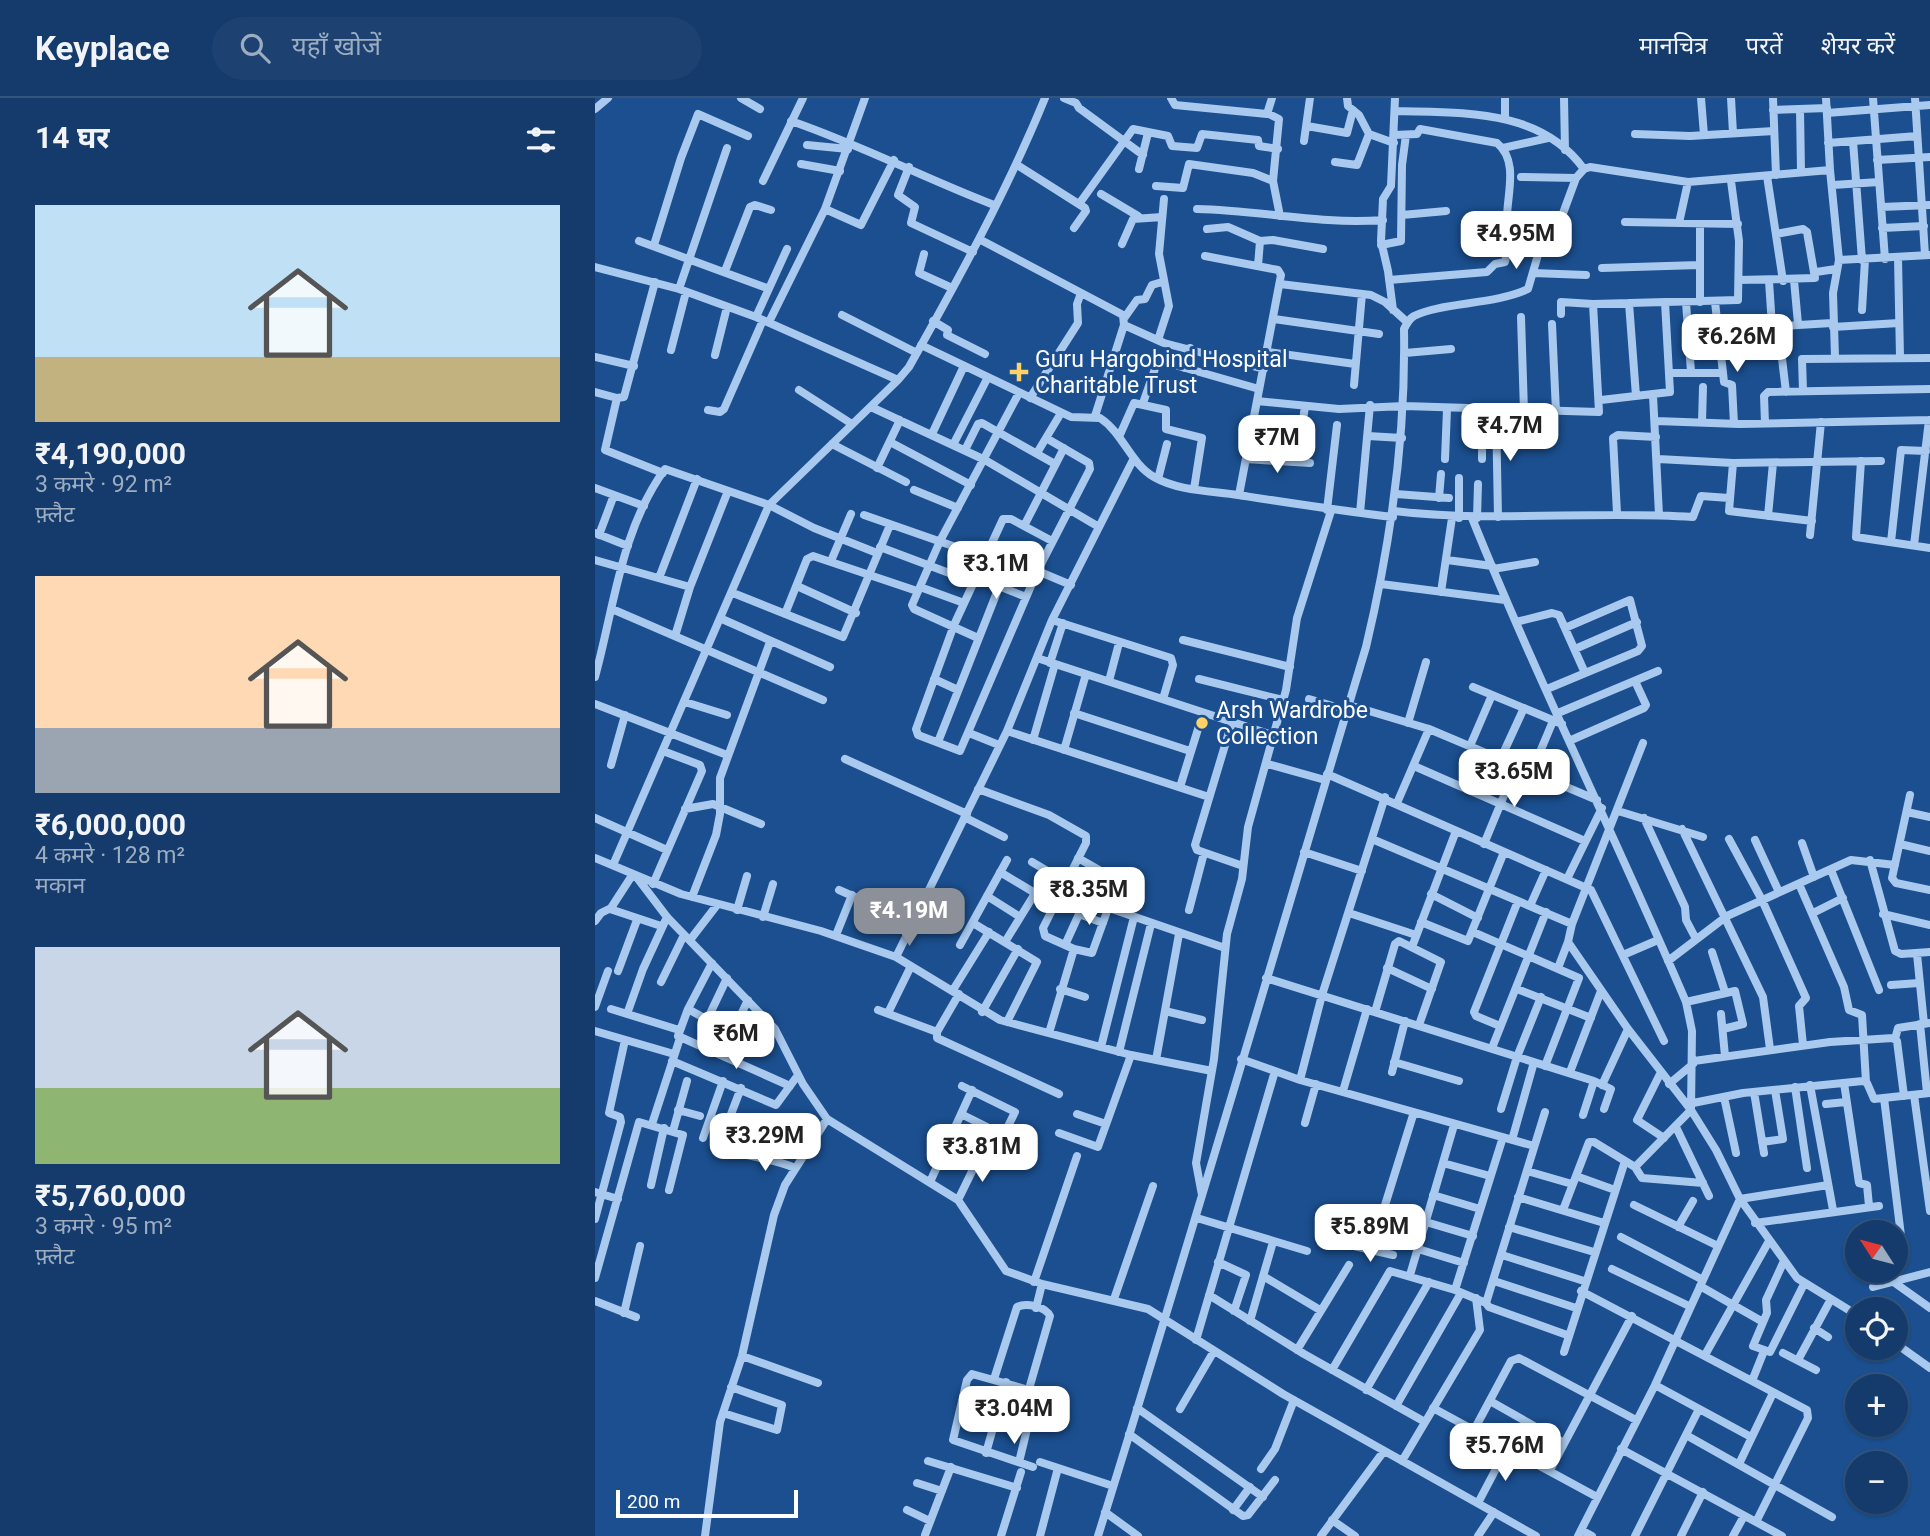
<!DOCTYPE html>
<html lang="hi">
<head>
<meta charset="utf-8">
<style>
	body { margin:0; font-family:Roboto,"Noto Sans Devanagari",sans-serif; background:#1d4271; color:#f1f3f6; height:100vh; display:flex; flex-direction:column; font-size:26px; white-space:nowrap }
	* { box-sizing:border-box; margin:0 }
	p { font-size:23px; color:#9dadc1 }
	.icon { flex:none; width:38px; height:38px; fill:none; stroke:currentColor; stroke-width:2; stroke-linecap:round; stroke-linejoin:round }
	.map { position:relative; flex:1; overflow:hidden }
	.details { display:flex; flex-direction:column; background:#143b6b; width:595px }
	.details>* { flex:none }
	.needle { width:46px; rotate:306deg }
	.fabs { position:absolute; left:1250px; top:1122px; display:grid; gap:14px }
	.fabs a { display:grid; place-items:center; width:63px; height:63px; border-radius:50%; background:#143b6b; box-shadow:0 2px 5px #0004,0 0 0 2px #33557e; font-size:35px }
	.scale { position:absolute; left:21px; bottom:18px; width:182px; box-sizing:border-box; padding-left:7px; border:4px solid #fff; border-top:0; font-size:19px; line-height:24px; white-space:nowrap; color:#fff; -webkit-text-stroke:5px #1b4f8f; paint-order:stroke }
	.price { position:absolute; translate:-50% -60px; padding:0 16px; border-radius:14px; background:#fff; color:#222; font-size:23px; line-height:46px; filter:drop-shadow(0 2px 4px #0008) }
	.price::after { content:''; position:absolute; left:50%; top:42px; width:21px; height:16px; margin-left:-10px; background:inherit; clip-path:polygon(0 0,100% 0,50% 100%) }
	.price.active { background:#8c9099; color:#fff }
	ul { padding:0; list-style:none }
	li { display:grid; align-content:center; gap:14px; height:371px; padding:0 35px }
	li span { display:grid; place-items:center; height:217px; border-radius:0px; color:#555 }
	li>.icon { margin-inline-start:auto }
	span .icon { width:126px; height:126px; fill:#fffc; stroke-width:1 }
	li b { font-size:30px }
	h2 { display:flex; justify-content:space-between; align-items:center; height:84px; padding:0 35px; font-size:30px }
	header { display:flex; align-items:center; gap:42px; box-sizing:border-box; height:98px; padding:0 35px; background:#143b6b; border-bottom:2px solid #33557e }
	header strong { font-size:33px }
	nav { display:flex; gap:38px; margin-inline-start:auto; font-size:24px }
	.search { width:490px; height:63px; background:#1d4271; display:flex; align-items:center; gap:18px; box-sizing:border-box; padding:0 24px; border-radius:38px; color:#9dadc1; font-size:26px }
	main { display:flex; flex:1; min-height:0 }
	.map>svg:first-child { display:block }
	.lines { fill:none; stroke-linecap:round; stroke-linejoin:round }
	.minor { stroke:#a9c9ee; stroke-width:8 }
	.poi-dot { fill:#ffd166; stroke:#1b4f8f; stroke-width:2.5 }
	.labels { text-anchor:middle; stroke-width:6; stroke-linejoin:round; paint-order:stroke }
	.poi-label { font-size:23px; fill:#fff; stroke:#1b4f8f; text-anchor:start }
</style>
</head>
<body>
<header>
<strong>Keyplace</strong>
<div class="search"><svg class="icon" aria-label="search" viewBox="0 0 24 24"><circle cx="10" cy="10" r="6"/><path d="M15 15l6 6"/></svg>यहाँ खोजें</div>
<nav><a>मानचित्र</a><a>परतें</a><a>शेयर करें</a></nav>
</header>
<main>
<section class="details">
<h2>14 घर<svg class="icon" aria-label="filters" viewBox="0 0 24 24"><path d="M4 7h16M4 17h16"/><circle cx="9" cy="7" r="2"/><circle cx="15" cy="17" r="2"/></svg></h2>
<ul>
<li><span style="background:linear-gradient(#bfe0f5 70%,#c2b280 0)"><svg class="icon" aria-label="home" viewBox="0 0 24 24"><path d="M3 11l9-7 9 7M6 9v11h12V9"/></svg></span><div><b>₹4,190,000</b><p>3 कमरे · 92 m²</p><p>फ़्लैट</p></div></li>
<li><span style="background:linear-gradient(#ffd9b3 70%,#9aa5b1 0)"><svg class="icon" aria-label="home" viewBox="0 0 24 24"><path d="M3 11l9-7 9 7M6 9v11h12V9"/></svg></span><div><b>₹6,000,000</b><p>4 कमरे · 128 m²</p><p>मकान</p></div></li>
<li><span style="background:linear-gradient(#c9d6e8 65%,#8fb573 0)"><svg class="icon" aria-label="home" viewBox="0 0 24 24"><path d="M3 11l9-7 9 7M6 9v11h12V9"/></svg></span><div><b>₹5,760,000</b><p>3 कमरे · 95 m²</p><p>फ़्लैट</p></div></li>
</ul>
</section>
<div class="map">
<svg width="1335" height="1438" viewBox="0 0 1335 1438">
	<rect width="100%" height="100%" fill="#1b4f8f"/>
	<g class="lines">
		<path class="minor" d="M146,0L165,11
			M469,0L481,5L484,10L548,57
			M576,0L580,7L672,16L677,0
			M752,0L753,8L764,17L774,36L799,45
			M969,0L970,52
			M1106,0L1109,37
			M1136,0L1138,35
			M1178,0L1181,77
			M1231,0L1235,72
			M1278,0L1290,161
			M1320,0L1330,157
			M0,11L13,0
			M1205,11L1206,74
			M1178,12L1232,10
			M801,13C867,15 945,10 989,71
			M1232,15L1335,7
			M674,16L684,21L678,83L685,118
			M910,19V0
			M196,23C266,47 331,81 399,107
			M712,28L752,35L758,12
			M1040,36L1095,38L1179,33
			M709,43L715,0
			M1258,43L1267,162
			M1233,45L1322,38
			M212,47L253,51
			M908,50L953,40
			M1282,62L1335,59
			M740,64L762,67L774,36
			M206,66L245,73
			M422,67L490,110L491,113L479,130
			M314,69L303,97L320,109L316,125L378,154
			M544,71L553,35
			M1172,78L1188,183
			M926,79L981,80
			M168,83L208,0
			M1238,87L1284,84
			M561,88L588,90L594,66L658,75L678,83
			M506,96L543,118
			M484,106L538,31L573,38L577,48L602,50L607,36L663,42L664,48L683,51
			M1286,109L1335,107
			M230,111L266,127L299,62
			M602,111C665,112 725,127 788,122
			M807,117L851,113
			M1030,124L1143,126
			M1084,125L1093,84
			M1287,130L1329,128
			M612,131L633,129L665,143L663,168
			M384,141L528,217L529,227
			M44,143L172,190
			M665,143L678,142L728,151
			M527,146L538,121L567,119
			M59,147L86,60L103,16L153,38
			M786,147L806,143L807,67L811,37
			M329,156L324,175L357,190
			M610,158L683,172L686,177L644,397
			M1303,160L1305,259
			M0,169L84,191L161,219L303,282L314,269C363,182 412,93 450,0
			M1007,170L1104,167
			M130,173L155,109L160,107L176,112
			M1221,174L1241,171
			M938,175L991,177
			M794,182L892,174L900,166L910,164C914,150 912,134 912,120C912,96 924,63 902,45L825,31L822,36L799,37
			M1144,182L1220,180L1212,134L1208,131L1181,136
			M1199,182L1203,226
			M1174,183L1177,228
			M685,186L776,197L790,204L812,224
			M84,191L132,50
			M1091,204L1096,274
			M1105,204V126
			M1034,205L1041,298
			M798,212L793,173L786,143L788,101L796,88L800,0
			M1267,212L1270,162
			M966,216V204L998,206L1143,202L1144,143L1136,83
			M247,217L322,255
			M161,219L192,151
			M530,219L542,202L550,201L557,187L567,184
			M926,219L929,313
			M679,221L784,236
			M338,223L353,232L352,237L390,256
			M174,224L230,111L270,0
			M957,226L961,314
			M1183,227L1191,294
			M1238,229L1304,225
			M1124,232L1237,225
			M563,242L574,208L564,156L569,101
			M326,247L476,319L505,320C528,335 535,365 559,379C583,393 617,393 643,397C695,405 746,413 798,419
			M76,252L91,194
			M673,254L760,266
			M810,255L856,251
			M120,257L132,209
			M0,259L39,268
			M1240,259L1238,195L1244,162
			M590,270L595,250
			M1075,275H1128L1120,204
			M1128,275L1129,284L1137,287L1139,326
			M759,287L767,196
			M204,292L257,326
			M1208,293L1207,261L1335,260
			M0,294L22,300L10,352L68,375
			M1058,297L1064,417
			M22,300L29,299L60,184
			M435,300L483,225L482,206L486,195
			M1006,302L1075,294L1070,204
			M662,303L744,311L809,308L1004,314L998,206
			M548,305L562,265L566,263L664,291
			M276,309L390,362L504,429
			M113,312L125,314L129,311L168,222
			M901,312L903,419
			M500,318L529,227L569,245L669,271
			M1061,323L1144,326L1335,322
			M1107,324L1108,289
			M1170,325L1169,298L1173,294L1335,291
			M337,336L369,268
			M773,338L807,340
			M524,339L539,305L571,312V331L607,340L599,391
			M451,340L494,365L495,371L442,474L365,653L323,637L321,631L359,527L408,421H416L457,443
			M295,344L376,387
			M237,346L311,384
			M358,347L393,279
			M370,352L383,326L387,325L460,366
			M442,355L466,315
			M651,361L715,365
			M850,361L852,311
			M887,361V311
			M1063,361L1138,365L1286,363
			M1266,363L1261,439L1335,450
			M702,364L710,308
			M1138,365L1134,413L1217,423
			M282,370L305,322
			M563,381L572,346
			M0,390L49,408
			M319,392L363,410
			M801,396L854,400
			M844,400L846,376
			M732,412L742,327
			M799,413C898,425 998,412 1098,419L1106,398L1134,400
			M765,415L775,307
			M1022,415L1018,340L1023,337L1061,339
			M269,417L375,454
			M1173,418L1178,365
			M864,420V380
			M877,420C943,584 1022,742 1091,904L1097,933L1096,1012L1040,1069L999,1044H994L968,1112
			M882,420L883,386
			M429,428L469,350
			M0,435L33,448
			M4,437L19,397
			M1215,437L1226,324
			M1296,444L1306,352L1331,353
			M1319,447L1334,322
			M285,449L378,484
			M393,452L476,487
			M0,462L95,489L133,393
			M852,462L897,468
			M236,463L256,416
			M898,471L940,464
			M381,479L431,499
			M64,480L102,381
			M786,486L910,502
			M202,488L261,515
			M325,489L369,505
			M846,494L857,420
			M138,495L248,539L295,427
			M17,511L228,602
			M190,516L212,461L218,458L322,493
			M127,521L235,569
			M457,522L576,560L578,567L568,601
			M921,524L957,515L964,517L990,575
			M80,538L95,489
			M383,540L319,511L317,507L345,443L424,295
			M588,542L695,569
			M980,551L1042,524
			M442,560L680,638
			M455,565L468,525
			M0,579C19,510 26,431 70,371L174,407L303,282
			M339,581L363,592
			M604,581L688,602
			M514,583L524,545
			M878,589L967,626
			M952,591L1043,553L1047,548L1035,502L970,530
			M714,601L752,612
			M90,604L132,617
			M0,606L132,657
			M754,607L834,631L1002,702
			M479,615L595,653
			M963,615L1063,573
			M637,624L600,747L602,752L648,768
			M813,625L831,564
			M412,633L614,699
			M374,635L404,647
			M438,642L460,566
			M974,643L1049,610L1051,607L1040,583
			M343,644L404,489
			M875,648L897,597
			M469,652L491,576
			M906,660L929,610
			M250,661L372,716
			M673,666L730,682
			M16,667L30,617
			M819,668L990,743
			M937,673L958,623
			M732,676L996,792L1069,943
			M585,689L608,615
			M383,691L454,717L491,738V745L448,830L450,838L479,851
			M1315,697L1297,780L1301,785L1335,792
			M802,705L834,631
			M90,711L118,706L166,726
			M1023,713L1108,739
			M1312,714L1335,719
			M0,720L72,752
			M371,720L409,739
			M1049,720L1090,809L1091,822L1101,841
			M1087,731L1168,899L1175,951
			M777,741L977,826L1048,645
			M1134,741L1167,802L1211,900L1204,908L1208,947
			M1160,742L1184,794
			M1207,745L1219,779
			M889,746L922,666
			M1305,746L1335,753
			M709,754L767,773
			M0,760L86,796L226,833L301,859L405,922L536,957L617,973
			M1275,762L1300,853L1306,856L1335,854
			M437,764L471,784
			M18,767L174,407L219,430L282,455
			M1236,772L1284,892
			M405,774L440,795
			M40,777L72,819L180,931L208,986L232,1021L363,1102L411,1173L447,1186L553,1211L688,1296L941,1438
			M972,781L1007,710
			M58,786L107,673L105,667L68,653
			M1204,786L1249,889L1254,912L1267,917L1271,984
			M244,792L317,824
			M836,796L883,820
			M392,798L425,819
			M97,799L121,737L125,716V680L175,544
			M935,808L951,772
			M514,810L630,850
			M15,811L66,828
			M142,812L152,778
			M594,812L609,755
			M754,815L821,837
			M1218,815L1248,800
			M484,816L508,825
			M1288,816L1335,827
			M168,819L178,786
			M0,823L6,815L16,810L38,776
			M826,824L873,843L909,754
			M378,825L442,864L412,924
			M977,826L973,844L1033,931L1096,1012L1121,1052L1145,1101L1202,1180L1262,1217
			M878,834L984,880L950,968
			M241,837L257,797
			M95,842L122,807
			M410,844L447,784
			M365,847L412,762
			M470,847L504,772L483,760
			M817,849L861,733
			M1117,854L1130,894
			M1322,856L1329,926
			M1028,857L1063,842
			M301,859L412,633L457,522L539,360
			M1073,863L1132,818L1256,762L1300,767
			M117,865L93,911L83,938L195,988
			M792,870L837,891
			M963,870L973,844
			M23,873L42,822
			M671,880L999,983L1016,991L1009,1011
			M66,884L89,837
			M1296,887L1324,885
			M465,891L490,899
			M922,891L996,920
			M358,892L394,834
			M364,896L342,934V940L464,996
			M1091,904L1140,893L1148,926L1128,931
			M0,909L13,873
			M16,911L84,932
			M93,911L136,935
			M283,912L342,934
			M570,913L607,922
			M387,914L423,851
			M780,914L800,846L804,843L846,864L824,927
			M293,915L316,868
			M32,916L48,871L72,819
			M1126,916L1130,958
			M112,922L132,880
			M1325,926L1332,995
			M905,928L881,918L879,914L923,803
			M0,933L79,956
			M454,935L479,851L497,855L518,797
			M1300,941L1303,930L1335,925
			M506,949L539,819
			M897,950L951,814
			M524,954L556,826
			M127,956L153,902
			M646,961L705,982L939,1048
			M561,962L584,836
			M77,963L181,1007L203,977
			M1099,963L1235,944L1298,940L1302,943L1309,998
			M799,964L864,983
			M797,974L810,923
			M975,974L1006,893
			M1066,974L1042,1022L1069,1040
			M705,982L727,897L790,699
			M1249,985L1264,1085L1272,1087L1274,1108
			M1074,986L1098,966
			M1007,987L1033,931
			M1215,987L1238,1112
			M1200,989L1212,1070
			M748,993L772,911
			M1159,994L1169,1055
			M1319,997L1335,1113
			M1129,999L1141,1055
			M1289,1000L1309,1162
			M1098,1005L1148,995L1268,983L1272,985L1279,1001L1335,995
			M1231,1006L1251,1004
			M906,1011L922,959L946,899
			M83,1012L105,1018
			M950,1014L891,1205L894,1209L972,1237
			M366,1016L422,1044
			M482,1016L511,1026
			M988,1017L999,983
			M710,1025L721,986
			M57,1026L85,940
			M1081,1029L1114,1098
			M78,1033L92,983
			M464,1035L503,1049L536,957
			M108,1040L128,983
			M354,1041L397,1061L420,1014L367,988
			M917,1042L939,964
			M1167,1044L1188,1041L1180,992
			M125,1045L146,990
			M148,1056C166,1061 182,1062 200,1070
			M848,1065L895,1078
			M1040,1069L1047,1080L1108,1085
			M932,1073L977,1086
			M981,1078L1020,1092
			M335,1084L377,992
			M56,1087L69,1030
			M0,1094L23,1101
			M607,1097L601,1065L619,961L632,836L647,781L653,729L691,592L702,520L736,413
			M838,1097L885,1111
			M923,1099L1009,1125
			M1145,1101L1233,1087
			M363,1102L385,1057
			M1039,1107L1123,1148
			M602,1120L712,1153
			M0,1121L26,1024L25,1019L14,1015L30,942
			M786,1121L807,1125
			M831,1124L878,1138
			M1160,1125L1284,1108
			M914,1129L999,1154
			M1083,1129L1098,1103
			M1026,1139L1108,1182
			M759,1148L798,1157
			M823,1151L869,1165
			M776,1152L819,1014
			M907,1157L989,1183
			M1189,1163L1171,1202L1172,1215L1158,1248L1175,1254L1209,1186
			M623,1164L651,1177L639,1213
			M1017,1171L1094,1208
			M815,1177L859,1027
			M668,1178L725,1212
			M0,1180L44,1024L88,1037L74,1092
			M899,1183L981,1210
			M439,1184L482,1058
			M1300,1185L1335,1210
			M1105,1188L1168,1224
			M1278,1189L1335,1174
			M860,1192L908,1039
			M986,1193L1212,1312L1213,1320L1161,1424
			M614,1197L709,1256L830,1324
			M519,1201L558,1088
			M0,1203L41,1219
			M441,1210L447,1186
			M29,1215L45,1148
			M655,1223L678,1144
			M1219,1230L1233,1239
			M601,1242L680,973
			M1300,1245L1335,1270
			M702,1252L754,1167
			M969,1254L1030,1063
			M1188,1255L1221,1272
			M1110,1257L1174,1143
			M147,1258L223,1285
			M1203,1262L1236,1201
			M737,1272L795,1173L860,1192L891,1205
			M399,1281L422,1209C431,1204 451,1209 455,1218L434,1291
			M1157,1283L1169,1253
			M1060,1287L1156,1339
			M771,1292L834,1184
			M895,1303L969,1345
			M801,1308L866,1195
			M542,1310L668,1399
			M838,1310L1002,1399
			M585,1311L619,1253
			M128,1315L182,1332L187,1307L136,1289
			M879,1332L916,1263L924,1260L1041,1322
			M534,1336L648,1418L653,1417L680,1382
			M1091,1337L1237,1419
			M1026,1351L1187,1438
			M391,1355L411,1284
			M333,1363L422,1390
			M807,1363L885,1232L881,1200
			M424,1364L441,1294L377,1276L372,1282L358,1342L438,1369
			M445,1364L518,1388
			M1144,1366L1178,1295
			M666,1371L680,1351L699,1302
			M955,1372L1037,1218
			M322,1385L347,1393
			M883,1405L912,1350
			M312,1412L335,1423
			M638,1412L655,1389
			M510,1414L543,1438
			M737,1422L760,1438
			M986,1432L997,1438
			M330,1437L356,1369
			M110,1438L125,1324L147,1258L179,1117L190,1087L232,1021
			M406,1438L426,1374
			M445,1438L463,1370
			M503,1438C595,1143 682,846 771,549C796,444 811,340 809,231C812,225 814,221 819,218C847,204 900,207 933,191L945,150L967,118L981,80L989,71L995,69L1093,84L1235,72L1244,162L1335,157
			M726,1438L789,1353
			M883,1438L899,1414
			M983,1438L1060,1287L1145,1101
			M1040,1438L1104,1311
			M1086,1438L1108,1394
			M1138,1438L1149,1418"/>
	</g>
	<g class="poi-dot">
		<path d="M420.5 263.5h7v7h7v7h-7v7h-7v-7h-7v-7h7z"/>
		<circle cx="607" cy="625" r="7"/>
	</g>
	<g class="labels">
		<g class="poi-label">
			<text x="440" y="269">Guru Hargobind Hospital<tspan x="440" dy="26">Charitable Trust</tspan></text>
			<text x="621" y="620">Arsh Wardrobe<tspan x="621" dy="26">Collection</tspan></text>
		</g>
	</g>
</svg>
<div class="fabs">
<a><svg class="needle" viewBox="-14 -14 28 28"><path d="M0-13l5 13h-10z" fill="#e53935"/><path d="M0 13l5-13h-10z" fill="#9dadc1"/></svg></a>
<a><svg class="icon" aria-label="locate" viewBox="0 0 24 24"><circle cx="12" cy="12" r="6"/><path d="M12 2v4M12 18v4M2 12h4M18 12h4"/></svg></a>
<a>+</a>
<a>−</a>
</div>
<div class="scale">200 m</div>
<b class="price" style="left:921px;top:173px">₹4.95M</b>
<b class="price" style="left:1142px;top:276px">₹6.26M</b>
<b class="price" style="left:915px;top:365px">₹4.7M</b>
<b class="price" style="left:682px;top:377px">₹7M</b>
<b class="price" style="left:401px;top:503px">₹3.1M</b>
<b class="price" style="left:919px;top:711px">₹3.65M</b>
<b class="price" style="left:494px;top:829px">₹8.35M</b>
<b class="price active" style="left:314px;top:850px">₹4.19M</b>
<b class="price" style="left:141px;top:973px">₹6M</b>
<b class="price" style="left:170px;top:1075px">₹3.29M</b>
<b class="price" style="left:387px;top:1086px">₹3.81M</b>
<b class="price" style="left:775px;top:1166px">₹5.89M</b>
<b class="price" style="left:419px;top:1348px">₹3.04M</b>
<b class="price" style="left:910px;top:1385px">₹5.76M</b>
</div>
</main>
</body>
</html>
